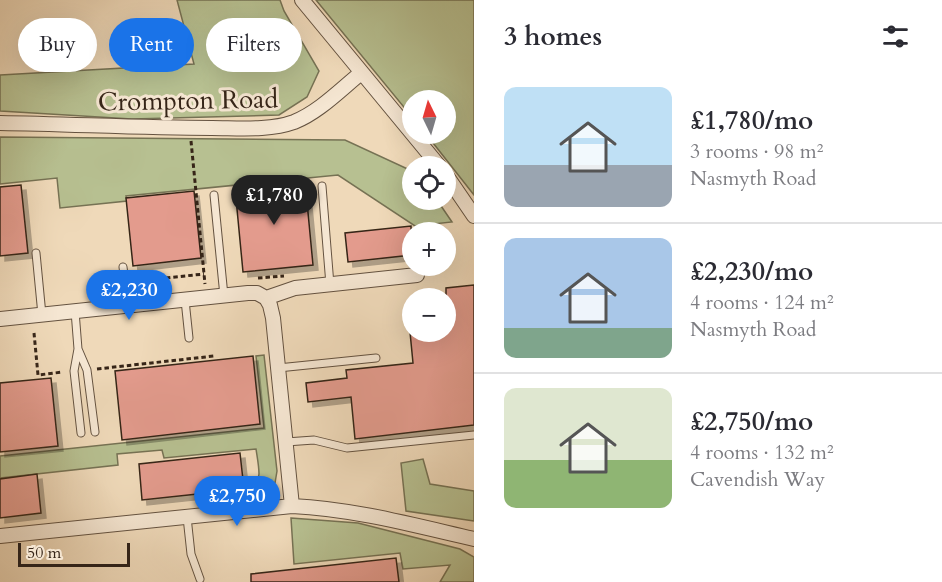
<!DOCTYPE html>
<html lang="en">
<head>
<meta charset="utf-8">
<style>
	body { margin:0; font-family:Cardo,serif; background:#f2f2f3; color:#2b2b33; height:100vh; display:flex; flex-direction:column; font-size:22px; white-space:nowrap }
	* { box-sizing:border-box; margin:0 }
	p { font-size:20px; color:#7c7c81 }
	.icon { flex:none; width:33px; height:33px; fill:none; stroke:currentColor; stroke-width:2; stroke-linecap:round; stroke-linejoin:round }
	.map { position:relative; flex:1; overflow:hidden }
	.sheet { display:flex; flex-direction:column; background:#fff; width:468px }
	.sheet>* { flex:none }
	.banner { position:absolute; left:18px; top:18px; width:366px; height:54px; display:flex; gap:12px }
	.needle { width:39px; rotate:355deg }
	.buttons { position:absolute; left:402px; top:90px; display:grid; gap:12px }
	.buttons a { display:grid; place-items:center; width:54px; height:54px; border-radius:50%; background:#fff; box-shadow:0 6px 24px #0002; font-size:30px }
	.scale { position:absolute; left:18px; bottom:15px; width:112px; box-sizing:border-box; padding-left:6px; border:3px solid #362518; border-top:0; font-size:16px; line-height:21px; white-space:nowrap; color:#362518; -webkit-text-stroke:4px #f5e6d2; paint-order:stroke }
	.price { position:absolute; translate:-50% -51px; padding:0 14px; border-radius:21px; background:#1a73e8; color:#fff; font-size:20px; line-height:39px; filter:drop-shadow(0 2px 3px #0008) }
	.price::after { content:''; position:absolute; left:50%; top:36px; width:18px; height:14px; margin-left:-9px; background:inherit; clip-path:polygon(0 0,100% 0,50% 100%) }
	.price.active { background:#222; color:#fff }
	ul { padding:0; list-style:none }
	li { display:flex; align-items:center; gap:18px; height:150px; padding:0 30px }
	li+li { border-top:2px solid #e1e1e2 }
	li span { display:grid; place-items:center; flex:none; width:168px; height:120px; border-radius:12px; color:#555 }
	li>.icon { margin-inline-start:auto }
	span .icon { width:72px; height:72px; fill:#fffc; stroke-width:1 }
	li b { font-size:26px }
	h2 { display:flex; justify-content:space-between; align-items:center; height:72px; padding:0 30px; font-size:26px }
	.tag { padding:0 21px; border-radius:27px; background:#fff; box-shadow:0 6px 24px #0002; font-size:21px; line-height:54px }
	.tag.active { background:#1a73e8; color:#fff }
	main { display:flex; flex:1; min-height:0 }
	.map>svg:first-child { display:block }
	.green { fill:#b7c091; stroke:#767254; stroke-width:1.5 }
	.building { fill:#e39b8d; stroke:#362518; stroke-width:1.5; filter:url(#shadow) }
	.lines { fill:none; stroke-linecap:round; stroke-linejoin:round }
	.service-casing { stroke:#645240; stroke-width:9 }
	.minor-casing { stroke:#645240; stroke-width:16 }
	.path { stroke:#362518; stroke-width:3; stroke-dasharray:4.5 3; stroke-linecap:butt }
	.service { stroke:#f5e6d2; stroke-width:7 }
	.minor { stroke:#f5e6d2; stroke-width:14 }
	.labels { text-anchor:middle; stroke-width:6; stroke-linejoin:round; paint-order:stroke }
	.street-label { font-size:26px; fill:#362518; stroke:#f5e6d2 }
</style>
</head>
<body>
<main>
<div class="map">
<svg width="474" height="582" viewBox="0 0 474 582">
	<defs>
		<filter id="shadow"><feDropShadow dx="5" dy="5" stdDeviation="0" flood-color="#0004"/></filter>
	</defs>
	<rect width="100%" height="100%" fill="#efd9b9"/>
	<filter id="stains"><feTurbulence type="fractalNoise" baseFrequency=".00333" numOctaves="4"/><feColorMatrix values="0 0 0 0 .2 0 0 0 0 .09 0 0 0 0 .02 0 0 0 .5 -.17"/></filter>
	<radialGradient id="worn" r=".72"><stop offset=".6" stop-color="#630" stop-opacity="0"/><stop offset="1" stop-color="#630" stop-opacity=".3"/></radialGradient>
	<path class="green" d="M177,0H280L284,11L319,71L307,97L279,115L132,119L0,111V75L194,64Z
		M316,0H474V195L426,134H446V100H412V117Z
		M0,137L345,140L412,171V200H437L452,222L415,226L338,175L126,196L127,201L60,208L57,178L0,184Z
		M264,355L277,471L275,483L266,493H258C253,485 258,483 259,474C259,466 257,456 256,449L164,458L162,450L117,454L118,465L0,478V456L264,428L256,356Z
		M423,459L430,484L474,491V521L406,511L401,463Z
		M291,518L358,523L460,549L474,557V582H440L450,565L403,569L400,553L294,564Z"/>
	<path class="building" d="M305,181L313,265L243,272L235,188Z
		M21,185L28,253L0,256V187Z
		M194,191L201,258L133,266L126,198Z
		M411,226L412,255L348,262L345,233Z
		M474,285V425L355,439L351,397L308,402L306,383L347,378L346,370L413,363L410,332H446V288Z
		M253,356L260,424L122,440L115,371Z
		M51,378L58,446L0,452V383Z
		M240,453L244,489L142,500L139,464Z
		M37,474L41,513L0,518V479Z
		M396,558L399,582H251V574Z"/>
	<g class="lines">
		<defs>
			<path id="service" d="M322,186L330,285
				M214,195L224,296
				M36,253L42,315
				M123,267L128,306
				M185,300L189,338
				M75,311L78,349L87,370L95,432
				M78,349L74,371L81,433
				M278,368L376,358
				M286,442L314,440L347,448L474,435
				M187,517L191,554L200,579"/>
			<path id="minor" d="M302,0L439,166
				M0,123C70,124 141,128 212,128C238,128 269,131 294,122C319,112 340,90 361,73
				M446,175L474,216
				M266,298L270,305L273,318L292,506
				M266,298L295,288L417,275
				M0,319L248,293H257L266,298
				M0,536L292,506C354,509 413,525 474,539"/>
		</defs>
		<use href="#service" class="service-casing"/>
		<use href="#minor" class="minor-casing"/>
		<path class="path" d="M191,141L205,284
			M258,278L284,276
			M136,281L204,274
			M34,333L38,375L63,372
			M97,369L214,356"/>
		<use href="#service" class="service"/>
		<use href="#minor" class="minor"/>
	</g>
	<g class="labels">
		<g class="street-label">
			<text transform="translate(188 100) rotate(-1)" y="9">Crompton Road</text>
		</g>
	</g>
	<rect width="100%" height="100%" filter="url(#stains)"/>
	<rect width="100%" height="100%" fill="url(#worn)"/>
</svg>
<div class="buttons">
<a><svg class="needle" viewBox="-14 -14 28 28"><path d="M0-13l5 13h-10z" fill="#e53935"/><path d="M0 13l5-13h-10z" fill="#7c7c81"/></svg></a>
<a><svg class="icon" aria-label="locate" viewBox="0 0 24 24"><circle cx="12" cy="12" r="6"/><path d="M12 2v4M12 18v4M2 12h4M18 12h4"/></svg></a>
<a>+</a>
<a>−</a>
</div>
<div class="scale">50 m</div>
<b class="price active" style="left:274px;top:226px">£1,780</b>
<b class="price" style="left:129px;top:321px">£2,230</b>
<b class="price" style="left:237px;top:527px">£2,750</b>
<div class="banner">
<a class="tag">Buy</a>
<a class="tag active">Rent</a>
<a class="tag">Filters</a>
</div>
</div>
<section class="sheet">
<h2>3 homes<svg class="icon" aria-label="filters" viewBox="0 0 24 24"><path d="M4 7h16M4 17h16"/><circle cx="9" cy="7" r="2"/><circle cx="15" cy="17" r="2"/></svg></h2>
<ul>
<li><span style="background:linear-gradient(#bfe0f5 65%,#9aa5b1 0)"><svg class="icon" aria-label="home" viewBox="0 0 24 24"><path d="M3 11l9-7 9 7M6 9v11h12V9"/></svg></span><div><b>£1,780/mo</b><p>3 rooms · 98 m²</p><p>Nasmyth Road</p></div></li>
<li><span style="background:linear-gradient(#a9c7e8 75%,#7fa58c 0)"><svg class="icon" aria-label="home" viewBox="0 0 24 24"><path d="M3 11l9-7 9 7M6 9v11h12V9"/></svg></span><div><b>£2,230/mo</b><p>4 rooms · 124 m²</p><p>Nasmyth Road</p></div></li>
<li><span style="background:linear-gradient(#dfe7d0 60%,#8fb573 0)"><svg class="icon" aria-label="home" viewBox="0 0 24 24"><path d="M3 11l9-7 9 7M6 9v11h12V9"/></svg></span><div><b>£2,750/mo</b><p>4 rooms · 132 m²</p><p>Cavendish Way</p></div></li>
</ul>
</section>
</main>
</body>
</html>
